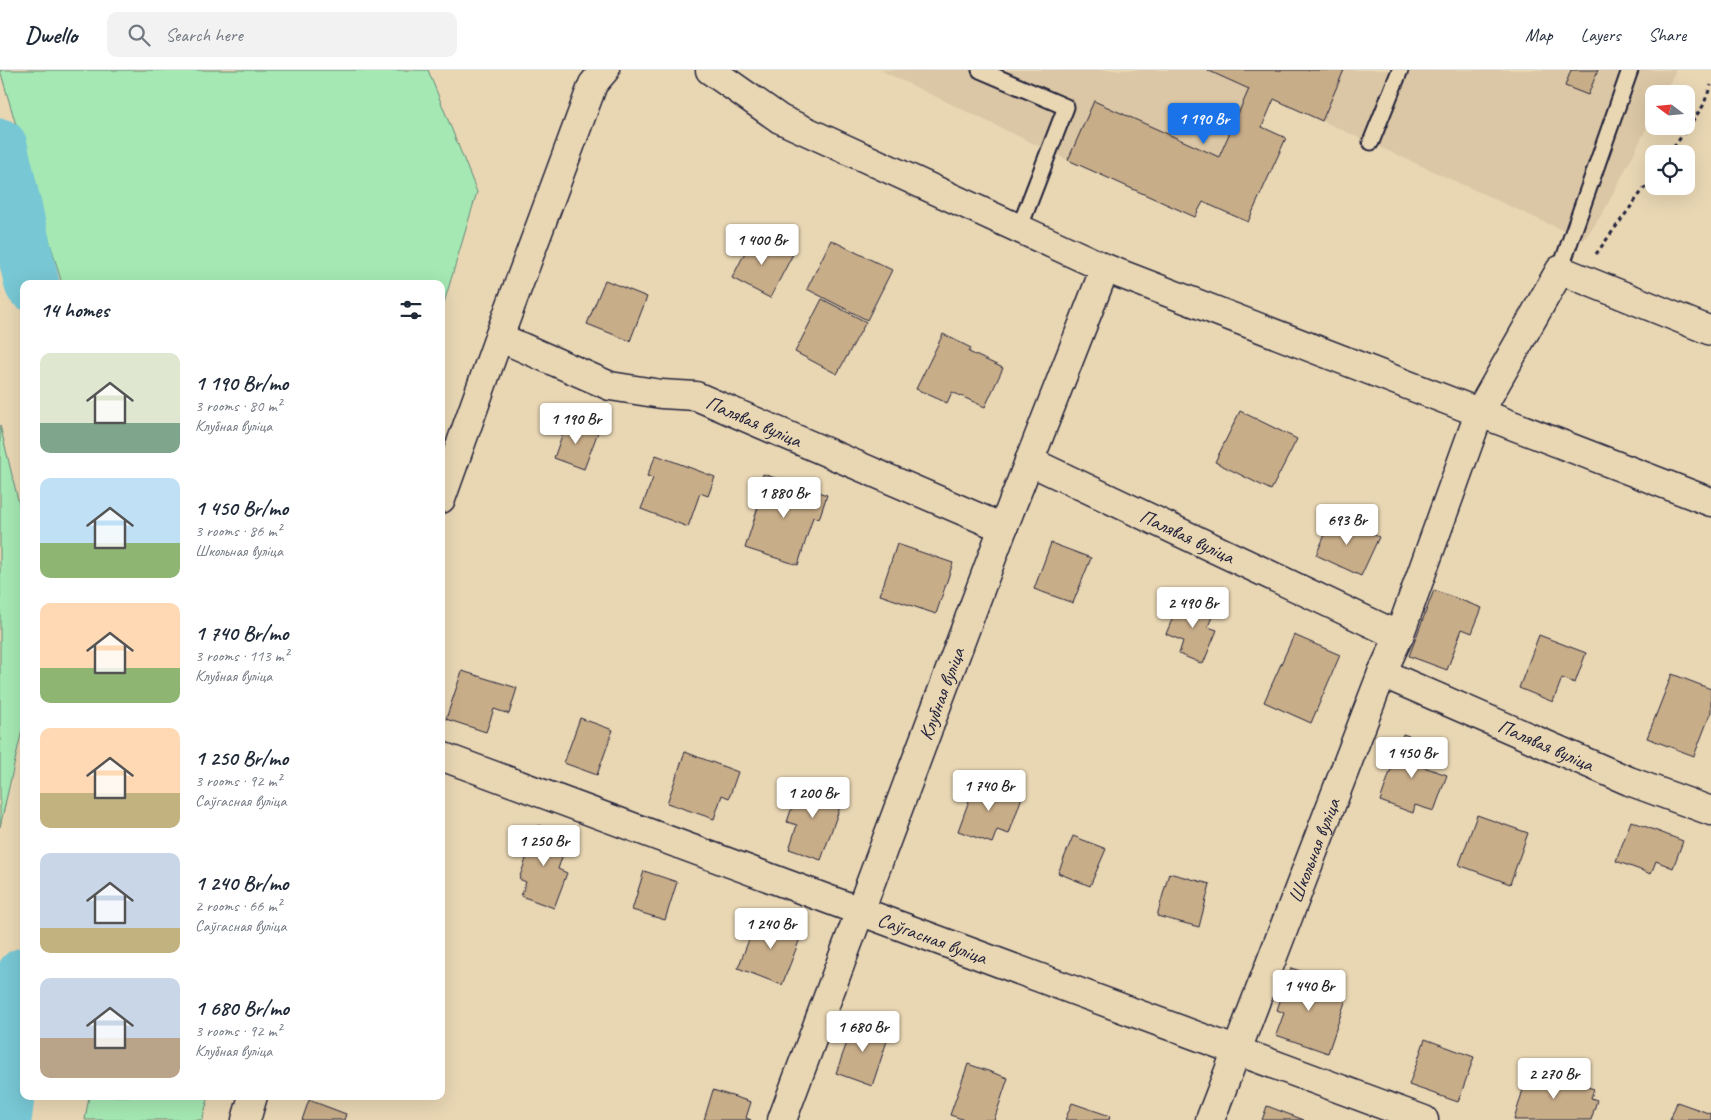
<!DOCTYPE html>
<html lang="en">
<head>
<meta charset="utf-8">
<style>
	body { margin:0; font-family:Caveat,sans-serif; background:#f2f2f3; color:#1f2937; height:100vh; display:flex; flex-direction:column; font-size:19px; white-space:nowrap }
	* { box-sizing:border-box; margin:0 }
	p { font-size:16px; color:#747a83 }
	.icon { flex:none; width:28px; height:28px; fill:none; stroke:currentColor; stroke-width:2; stroke-linecap:round; stroke-linejoin:round }
	.map { position:relative; flex:1; overflow:hidden }
	.panel { position:absolute; left:20px; top:210px; width:425px; height:820px; display:flex; flex-direction:column; background:#fff; border-radius:10px; box-shadow:0 5px 20px #0002 }
	.panel>* { flex:none }
	.needle { width:32px; rotate:286deg }
	.buttons { position:absolute; left:1645px; top:15px; display:grid; gap:10px }
	.buttons a { display:grid; place-items:center; width:50px; height:50px; border-radius:10px; background:#fff; box-shadow:0 5px 20px #0002; font-size:25px }
	.price { position:absolute; translate:-50% -42px; padding:0 11px; border-radius:5px; background:#fff; color:#222; font-size:16px; line-height:32px; filter:drop-shadow(0 1px 2px #0008) }
	.price::after { content:''; position:absolute; left:50%; top:30px; width:15px; height:11px; margin-left:-8px; background:inherit; clip-path:polygon(0 0,100% 0,50% 100%) }
	.price.active { background:#1a73e8; color:#fff }
	ul { padding:0; list-style:none }
	li { display:flex; align-items:center; gap:15px; height:125px; padding:0 20px }
	li span { display:grid; place-items:center; flex:none; width:140px; height:100px; border-radius:10px; color:#555 }
	li>.icon { margin-inline-start:auto }
	span .icon { width:60px; height:60px; fill:#fffc; stroke-width:1 }
	li b { font-size:21px }
	h2 { display:flex; justify-content:space-between; align-items:center; height:60px; padding:0 20px; font-size:21px }
	header { display:flex; align-items:center; gap:30px; box-sizing:border-box; height:70px; padding:0 25px; background:#fff; border-bottom:1px solid #e0e1e3 }
	header strong { font-size:24px }
	nav { display:flex; gap:28px; margin-inline-start:auto; font-size:18px }
	.search { width:350px; height:45px; background:#f2f2f3; display:flex; align-items:center; gap:12px; box-sizing:border-box; padding:0 18px; border-radius:10px; color:#747a83; font-size:19px }
	.map>svg:first-child { display:block }
	.built { fill:#dbc7a5 }
	.green { fill:#a5e8b3; stroke:#648577 }
	.lines { fill:none; stroke-linecap:round; stroke-linejoin:round }
	.river { stroke:#78c7d4; stroke-width:55 }
	.building { fill:#c8ad89; stroke:#22223b }
	.service-casing { stroke:#22223b; stroke-width:19 }
	.minor-casing { stroke:#22223b; stroke-width:31 }
	.tertiary-casing { stroke:#22223b; stroke-width:31 }
	.path { stroke:#22223b; stroke-width:3; stroke-dasharray:4 4; stroke-linecap:butt }
	.service { stroke:#e9d7b4; stroke-width:15 }
	.minor { stroke:#e9d7b4; stroke-width:28 }
	.tertiary { stroke:#e9d7b4; stroke-width:28 }
	.labels { text-anchor:middle; stroke-width:4.5; stroke-linejoin:round; paint-order:stroke }
	.street-label { font-size:20px; fill:#22223b; stroke:#e9d7b4 }
</style>
</head>
<body>
<header>
<strong>Dwello</strong>
<div class="search"><svg class="icon" aria-label="search" viewBox="0 0 24 24"><circle cx="10" cy="10" r="6"/><path d="M15 15l6 6"/></svg>Search here</div>
<nav><a>Map</a><a>Layers</a><a>Share</a></nav>
</header>
<div class="map">
<svg width="1711" height="1050" viewBox="0 0 1711 1050">
	<rect width="100%" height="100%" fill="#e9d7b4"/>
	<filter id="ink" filterUnits="userSpaceOnUse"><feTurbulence type="fractalNoise" baseFrequency=".02" numOctaves="2"/><feDisplacementMap in="SourceGraphic" scale="10" xChannelSelector="R" yChannelSelector="G"/><feConvolveMatrix kernelMatrix="1 2 1 2 8 2 1 2 1" color-interpolation-filters="sRGB"/></filter>
	<g filter="url(#ink)">
		<path class="built" d="M880,0H1676L1664,24H1654V44L1603,143L1584,170L1274,29L1262,57L1286,68L1248,152L1203,132L1195,147L1068,90Z"/>
		<path class="green" d="M0,0H428L477,122L441,243V214H62Z
			M0,355L24,455V651L0,757Z
			M89,1026H209L202,1050H85Z"/>
		<g class="lines">
			<path class="river" d="M0,76L32,214
				M4,1050L24,905"/>
		</g>
		<path class="building" d="M1207,0H1344L1322,51L1274,29L1262,57L1286,68L1248,152L1203,132L1195,147L1068,90L1094,31L1219,87L1249,19Z
			M1571,0H1598L1588,25L1565,16Z
			M755,163L793,184L770,228L732,208Z
			M831,170L892,200L867,250L807,219Z
			M605,210L647,227L630,271L587,254Z
			M822,229L866,252L837,304L795,282Z
			M943,264L971,278L969,282L1003,298L985,337L952,322L947,333L916,319Z
			M1240,341L1297,369L1271,420L1215,392Z
			M567,351L598,362L584,399L554,388Z
			M656,385L715,407L708,426L700,423L688,457L641,439L653,408L647,406Z
			M763,404L827,425L819,449L813,447L798,495L745,478L760,431L755,429Z
			M1333,447L1379,467L1361,506L1316,485Z
			M1051,473L1091,488L1073,533L1034,519Z
			M897,474L953,493L936,544L880,525Z
			M1434,520L1482,538L1472,563L1462,559L1447,600L1409,586Z
			M1182,525L1215,539L1208,557L1217,560L1203,594L1179,584L1183,571L1166,564Z
			M1294,565L1340,585L1311,653L1264,632Z
			M1539,565L1586,583L1575,613L1562,608L1553,632L1519,618Z
			M462,601L517,618L509,644L494,639L486,662L446,649Z
			M1672,604L1711,619V642L1694,686L1647,668Z
			M580,648L613,660L597,705L564,693Z
			M1403,664L1424,671L1420,684L1425,686L1421,696L1447,705L1434,741L1415,735L1413,743L1380,731Z
			M685,682L738,702L729,728L722,725L714,749L667,733Z
			M801,710L844,726L821,790L789,779L797,755L787,752Z
			M976,711L1022,727L1009,764L997,760L992,773L958,761Z
			M1477,745L1528,763L1510,814L1459,795Z
			M1631,751L1683,771L1673,798L1656,791L1651,804L1616,791Z
			M538,755L569,767L558,799L567,803L554,838L521,826L526,812L519,809Z
			M1073,766L1106,779L1090,816L1058,803Z
			M644,801L677,812L665,850L632,840Z
			M1169,803L1210,814L1199,857L1157,846Z
			M759,844L803,861L782,915L738,898Z
			M1291,898L1316,906L1312,918L1346,929L1328,983L1276,965L1284,943L1277,940Z
			M855,950L890,962L872,1016L836,1003Z
			M1425,969L1474,987L1458,1032L1409,1015Z
			M968,994L1008,1008L994,1050H965L950,1045Z
			M1529,999L1594,1019L1591,1028L1597,1030L1591,1050H1514Z
			M713,1020L751,1032L746,1048L751,1050H704Z
			M309,1030L346,1044L344,1050H302Z
			M1677,1032L1711,1044V1050H1670Z
			M1072,1033L1110,1046L1109,1050H1065Z
			M1267,1036L1304,1050H1262Z"/>
		<g class="lines">
			<defs>
				<path id="service" d="M980,0L1066,37L1019,159
					M1371,72L1400,0
					M1560,200L1630,0"/>
				<g id="minor">
					<path id="s1" d="M499,267L610,316L661,324L696,326L1003,458"/>
					<path id="s2" d="M1029,391L1399,566"/>
					<path d="M441,429L499,267L593,14L605,0"/>
					<path id="s3" d="M1382,603L1629,711L1711,741"/>
					<path id="s4" d="M441,686L1424,1050"/>
					<path d="M246,1050L253,1026"/>
					<path id="s5" d="M782,1050L1003,458L1105,198"/>
					<path id="s6" d="M1210,1050L1382,603L1399,566L1480,341"/>
				</g>
				<path id="tertiary" d="M710,0L780,49L1105,198L1711,432
					M1480,341L1560,200L1711,261"/>
			</defs>
			<use href="#service" class="service-casing"/>
			<use href="#minor" class="minor-casing"/>
			<use href="#tertiary" class="tertiary-casing"/>
			<path class="path" d="M1669,84L1703,36L1711,15
				M1596,184L1654,105"/>
			<use href="#service" class="service"/>
			<use href="#minor" class="minor"/>
			<use href="#tertiary" class="tertiary"/>
		</g>
	</g>
	<g class="labels">
		<g class="street-label">
			<text dy="7" stroke="none"><textPath href="#s1" startOffset="271">Палявая вуліца</textPath></text>
			<text dy="7" stroke="none"><textPath href="#s2" startOffset="175">Палявая вуліца</textPath></text>
			<text dy="7" stroke="none"><textPath href="#s5" startOffset="455">Клубная вуліца</textPath></text>
			<text dy="7" stroke="none"><textPath href="#s3" startOffset="179">Палявая вуліца</textPath></text>
			<text dy="7" stroke="none"><textPath href="#s6" startOffset="289">Школьная вуліца</textPath></text>
			<text dy="7" stroke="none"><textPath href="#s4" startOffset="524">Саўгасная вуліца</textPath></text>
		</g>
	</g>
</svg>
<div class="buttons">
<a><svg class="needle" viewBox="-14 -14 28 28"><path d="M0-13l5 13h-10z" fill="#e53935"/><path d="M0 13l5-13h-10z" fill="#747a83"/></svg></a>
<a><svg class="icon" aria-label="locate" viewBox="0 0 24 24"><circle cx="12" cy="12" r="6"/><path d="M12 2v4M12 18v4M2 12h4M18 12h4"/></svg></a>
</div>
<b class="price active" style="left:1204px;top:75px">1 190 Br</b>
<b class="price" style="left:762px;top:196px">1 400 Br</b>
<b class="price" style="left:576px;top:375px">1 190 Br</b>
<b class="price" style="left:784px;top:449px">1 880 Br</b>
<b class="price" style="left:1347px;top:476px">693 Br</b>
<b class="price" style="left:1193px;top:559px">2 490 Br</b>
<b class="price" style="left:1412px;top:709px">1 450 Br</b>
<b class="price" style="left:989px;top:742px">1 740 Br</b>
<b class="price" style="left:813px;top:749px">1 200 Br</b>
<b class="price" style="left:544px;top:797px">1 250 Br</b>
<b class="price" style="left:771px;top:880px">1 240 Br</b>
<b class="price" style="left:1309px;top:942px">1 440 Br</b>
<b class="price" style="left:863px;top:983px">1 680 Br</b>
<b class="price" style="left:1554px;top:1030px">2 270 Br</b>
<section class="panel">
<h2>14 homes<svg class="icon" aria-label="filters" viewBox="0 0 24 24"><path d="M4 7h16M4 17h16"/><circle cx="9" cy="7" r="2"/><circle cx="15" cy="17" r="2"/></svg></h2>
<ul>
<li><span style="background:linear-gradient(#dfe7d0 70%,#7fa58c 0)"><svg class="icon" aria-label="home" viewBox="0 0 24 24"><path d="M3 11l9-7 9 7M6 9v11h12V9"/></svg></span><div><b>1 190 Br/mo</b><p>3 rooms · 80 m²</p><p>Клубная вуліца</p></div></li>
<li><span style="background:linear-gradient(#bfe0f5 65%,#8fb573 0)"><svg class="icon" aria-label="home" viewBox="0 0 24 24"><path d="M3 11l9-7 9 7M6 9v11h12V9"/></svg></span><div><b>1 450 Br/mo</b><p>3 rooms · 86 m²</p><p>Школьная вуліца</p></div></li>
<li><span style="background:linear-gradient(#ffd9b3 65%,#8fb573 0)"><svg class="icon" aria-label="home" viewBox="0 0 24 24"><path d="M3 11l9-7 9 7M6 9v11h12V9"/></svg></span><div><b>1 740 Br/mo</b><p>3 rooms · 113 m²</p><p>Клубная вуліца</p></div></li>
<li><span style="background:linear-gradient(#ffd9b3 65%,#c2b280 0)"><svg class="icon" aria-label="home" viewBox="0 0 24 24"><path d="M3 11l9-7 9 7M6 9v11h12V9"/></svg></span><div><b>1 250 Br/mo</b><p>3 rooms · 92 m²</p><p>Саўгасная вуліца</p></div></li>
<li><span style="background:linear-gradient(#c9d6e8 75%,#c2b280 0)"><svg class="icon" aria-label="home" viewBox="0 0 24 24"><path d="M3 11l9-7 9 7M6 9v11h12V9"/></svg></span><div><b>1 240 Br/mo</b><p>2 rooms · 66 m²</p><p>Саўгасная вуліца</p></div></li>
<li><span style="background:linear-gradient(#c9d6e8 60%,#b9a48a 0)"><svg class="icon" aria-label="home" viewBox="0 0 24 24"><path d="M3 11l9-7 9 7M6 9v11h12V9"/></svg></span><div><b>1 680 Br/mo</b><p>3 rooms · 92 m²</p><p>Клубная вуліца</p></div></li>
</ul>
</section>
</div>
</body>
</html>
